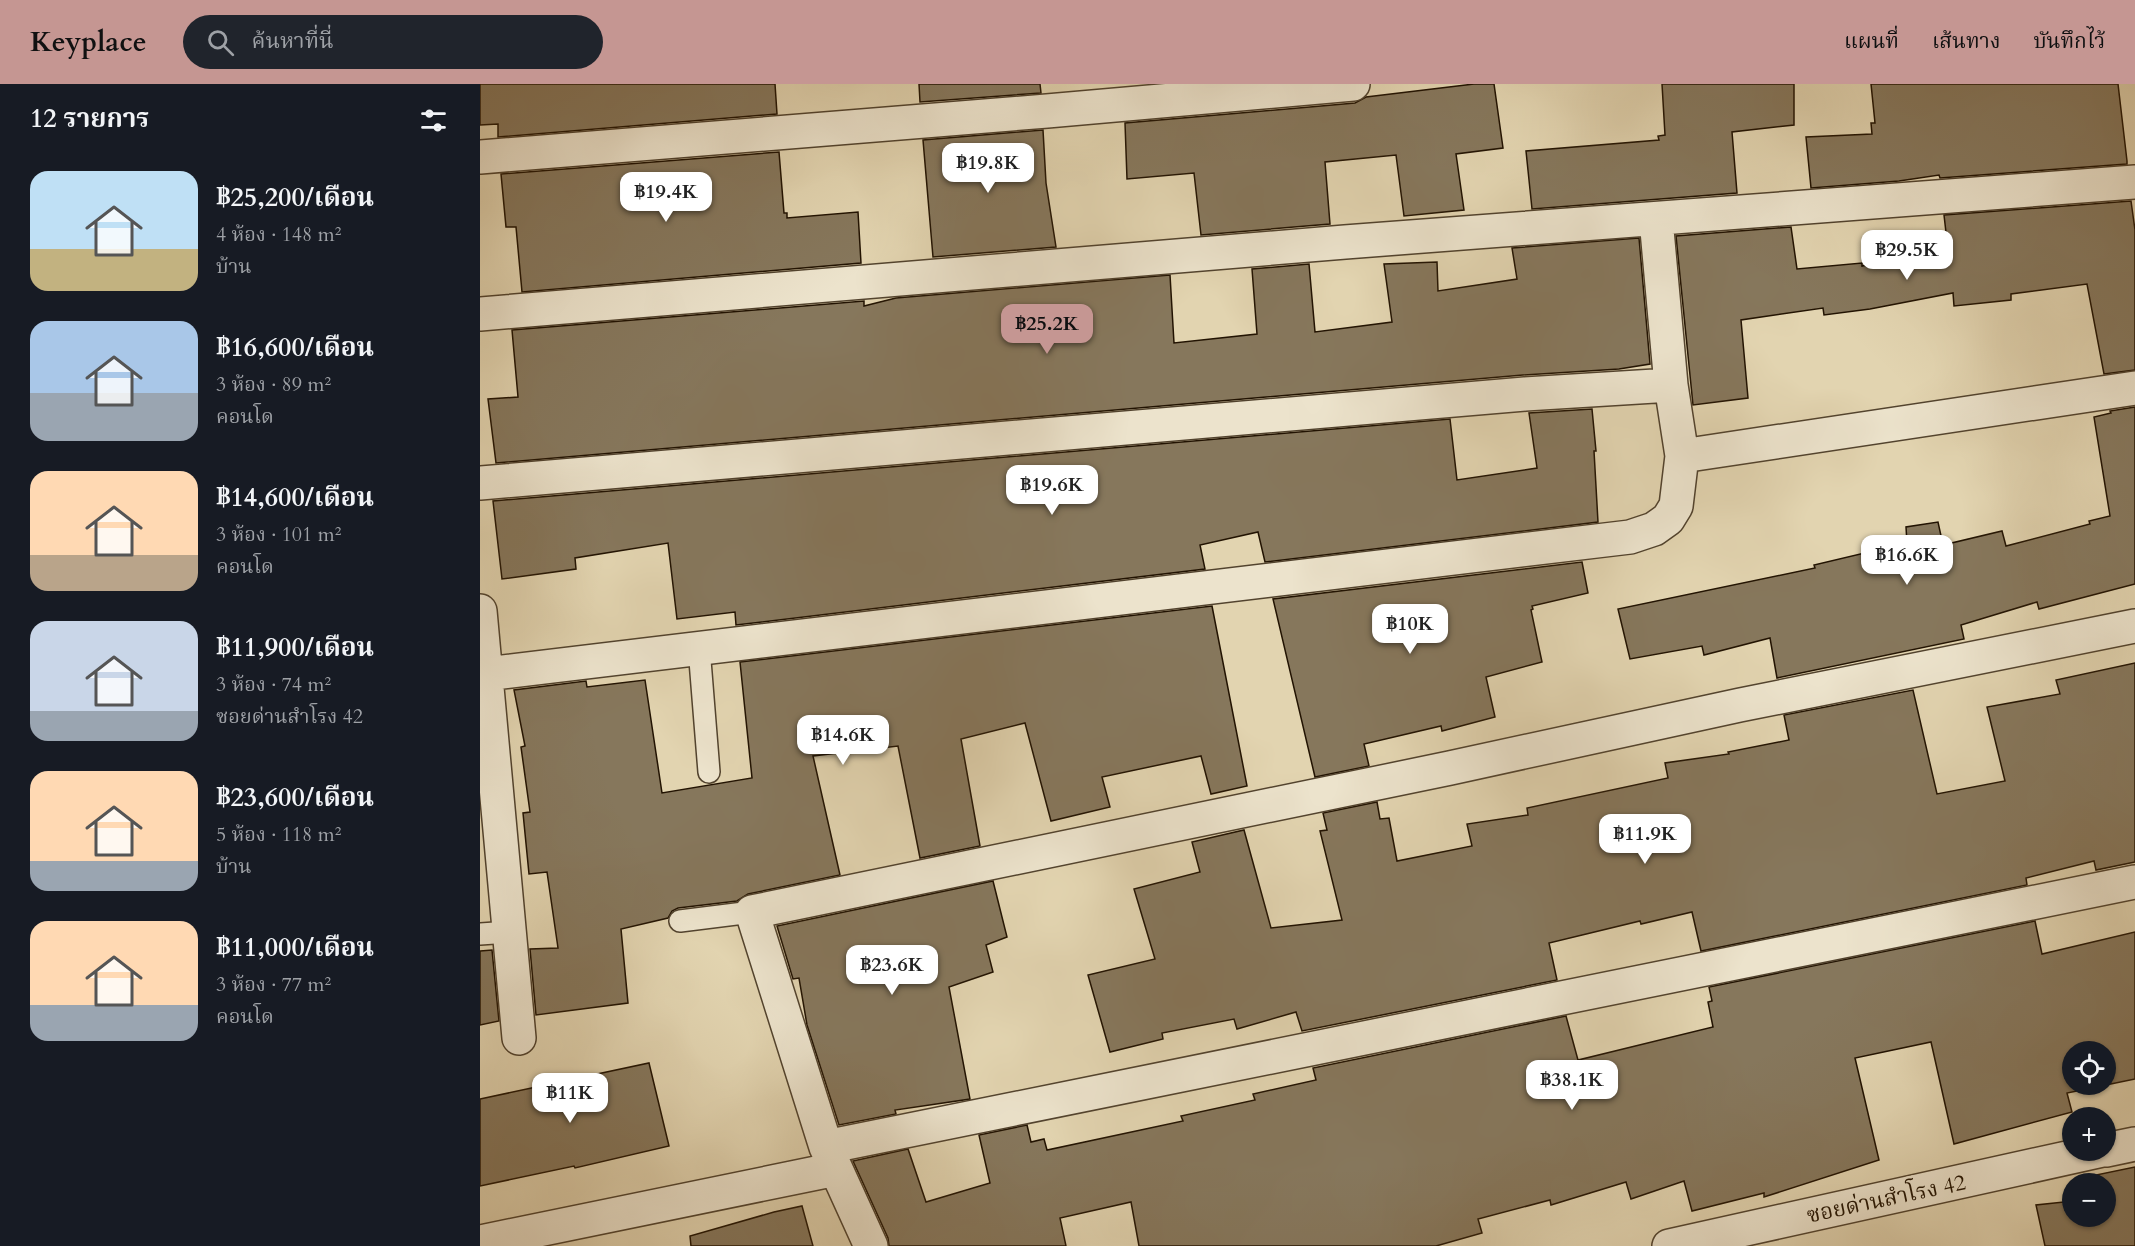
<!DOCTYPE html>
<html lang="th">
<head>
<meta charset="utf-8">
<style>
	body { margin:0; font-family:Cardo,"Noto Serif Thai",serif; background:#20242c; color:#f1f3f6; height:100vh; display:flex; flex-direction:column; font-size:22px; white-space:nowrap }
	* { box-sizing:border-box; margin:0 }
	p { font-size:20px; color:#9ea1a6 }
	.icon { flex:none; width:33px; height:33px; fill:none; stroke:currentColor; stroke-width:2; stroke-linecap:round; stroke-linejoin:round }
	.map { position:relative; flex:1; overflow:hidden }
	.drawer { display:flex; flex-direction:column; background:#171b24; width:480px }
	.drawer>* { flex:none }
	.controls { position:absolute; left:1582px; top:957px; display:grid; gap:12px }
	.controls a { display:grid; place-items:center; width:54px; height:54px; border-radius:50%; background:#171b24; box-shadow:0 2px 4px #0004; font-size:30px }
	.price { position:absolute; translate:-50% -51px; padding:0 14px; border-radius:12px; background:#fff; color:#222; font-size:20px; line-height:39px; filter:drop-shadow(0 2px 3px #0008) }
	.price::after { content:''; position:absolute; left:50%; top:36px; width:18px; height:14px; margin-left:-9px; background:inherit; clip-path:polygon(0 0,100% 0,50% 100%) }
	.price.active { background:#c59692; color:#111 }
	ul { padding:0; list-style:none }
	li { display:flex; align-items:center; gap:18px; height:150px; padding:0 30px }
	li span { display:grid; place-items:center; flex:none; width:168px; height:120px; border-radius:18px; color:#555 }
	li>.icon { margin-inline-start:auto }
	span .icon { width:72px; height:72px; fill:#fffc; stroke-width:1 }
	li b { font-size:26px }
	h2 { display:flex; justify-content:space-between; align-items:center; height:72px; padding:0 30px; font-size:26px }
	header { display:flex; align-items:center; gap:36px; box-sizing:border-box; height:84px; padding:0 30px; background:#c59692; color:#111 }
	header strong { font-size:28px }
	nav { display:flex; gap:33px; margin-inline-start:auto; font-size:21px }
	.search { width:420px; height:54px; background:#20242c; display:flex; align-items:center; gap:15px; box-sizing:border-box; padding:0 21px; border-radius:33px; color:#9ea1a6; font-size:22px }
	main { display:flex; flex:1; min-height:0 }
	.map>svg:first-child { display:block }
	.building { fill:#86775c; stroke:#221302; stroke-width:1.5; fill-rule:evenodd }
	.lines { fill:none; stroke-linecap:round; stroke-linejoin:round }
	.service-casing { stroke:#52432e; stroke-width:24 }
	.minor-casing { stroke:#52432e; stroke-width:36 }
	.service { stroke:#ece3cc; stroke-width:21 }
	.minor { stroke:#ece3cc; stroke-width:33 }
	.labels { text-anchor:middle; stroke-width:4.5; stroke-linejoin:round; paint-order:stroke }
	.street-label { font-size:22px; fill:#221302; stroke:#ece3cc }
</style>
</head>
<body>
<header>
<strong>Keyplace</strong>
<div class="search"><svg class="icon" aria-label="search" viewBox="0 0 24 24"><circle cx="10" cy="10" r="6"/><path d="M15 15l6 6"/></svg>ค้นหาที่นี่</div>
<nav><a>แผนที่</a><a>เส้นทาง</a><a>บันทึกไว้</a></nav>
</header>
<main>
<section class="drawer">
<h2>12 รายการ<svg class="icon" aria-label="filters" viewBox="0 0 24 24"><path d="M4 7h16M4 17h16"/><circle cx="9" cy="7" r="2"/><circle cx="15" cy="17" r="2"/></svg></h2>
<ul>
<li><span style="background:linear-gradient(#bfe0f5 65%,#c2b280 0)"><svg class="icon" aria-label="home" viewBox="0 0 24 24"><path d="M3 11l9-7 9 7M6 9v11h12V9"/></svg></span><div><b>฿25,200/เดือน</b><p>4 ห้อง · 148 m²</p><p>บ้าน</p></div></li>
<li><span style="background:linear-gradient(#a9c7e8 60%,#9aa5b1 0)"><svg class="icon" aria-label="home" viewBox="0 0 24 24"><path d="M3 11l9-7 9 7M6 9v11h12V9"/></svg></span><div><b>฿16,600/เดือน</b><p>3 ห้อง · 89 m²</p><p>คอนโด</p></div></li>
<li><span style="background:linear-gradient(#ffd9b3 70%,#b9a48a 0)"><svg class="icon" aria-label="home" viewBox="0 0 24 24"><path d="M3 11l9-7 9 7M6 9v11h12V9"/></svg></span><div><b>฿14,600/เดือน</b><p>3 ห้อง · 101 m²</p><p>คอนโด</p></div></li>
<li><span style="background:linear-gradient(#c9d6e8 75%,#9aa5b1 0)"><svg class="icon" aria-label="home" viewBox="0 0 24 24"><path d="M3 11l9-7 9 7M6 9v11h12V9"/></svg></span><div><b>฿11,900/เดือน</b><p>3 ห้อง · 74 m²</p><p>ซอยด่านสำโรง 42</p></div></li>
<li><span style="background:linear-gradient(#ffd9b3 75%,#9aa5b1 0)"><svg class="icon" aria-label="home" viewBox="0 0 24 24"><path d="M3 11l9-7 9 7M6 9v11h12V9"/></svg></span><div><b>฿23,600/เดือน</b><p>5 ห้อง · 118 m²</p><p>บ้าน</p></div></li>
<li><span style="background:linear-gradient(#ffd9b3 70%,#9aa5b1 0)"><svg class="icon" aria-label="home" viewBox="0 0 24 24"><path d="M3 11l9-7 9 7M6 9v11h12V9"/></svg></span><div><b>฿11,000/เดือน</b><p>3 ห้อง · 77 m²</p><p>คอนโด</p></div></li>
</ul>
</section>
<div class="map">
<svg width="1655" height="1162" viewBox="0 0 1655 1162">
	<rect width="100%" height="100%" fill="#e2d4b0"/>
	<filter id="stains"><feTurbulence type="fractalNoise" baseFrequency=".00333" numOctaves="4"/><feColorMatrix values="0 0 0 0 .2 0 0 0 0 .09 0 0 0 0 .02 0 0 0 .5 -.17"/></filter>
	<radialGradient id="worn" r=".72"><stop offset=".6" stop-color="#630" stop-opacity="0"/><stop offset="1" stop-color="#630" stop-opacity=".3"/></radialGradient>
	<path class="building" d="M0,0H295L297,30L18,53V40L0,41Z
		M439,0H560L561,9L440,18Z
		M994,0H1014L1023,64L976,70L984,126L924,132L916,71L845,78L850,140L826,142L721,151L714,89L647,95L645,39L875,19L886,13Z
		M1182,0H1314V41L1252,48L1257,109L1052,125L1046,67L1179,56L1178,52L1185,51Z
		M1391,0H1638L1647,77V80L1460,94L1459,91L1419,97L1331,104L1326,53L1392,50L1391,39H1395Z
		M563,46L566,99L576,163L453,173L443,56Z
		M299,68L304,129H307V134L378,128L381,179L42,208L36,143H26L21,90Z
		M1651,117L1655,146V286L1624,290L1607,200L1531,210V216L1474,222L1473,209L1390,225L1344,231L1343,224L1261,236L1268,314L1213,321L1196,152L1311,143L1317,185L1382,179V182L1468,166L1464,131Z
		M1159,154L1170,280L1139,285L1043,291L16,379L8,315L38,313L32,246L384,217V222L416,214L690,191L694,259L777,250L772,185L829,180L835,248L912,238L904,180L957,178L958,207L1037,195L1032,164Z
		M1655,323V500L1559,525L1557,518L1481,541L1484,555L1297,594L1290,554L1224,571L1222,562L1150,575L1138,525L1335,484L1334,481L1427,459L1426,443L1458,438L1463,461L1522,447L1526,462L1610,440L1609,437L1630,432L1614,333L1631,329L1630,327Z
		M1112,325L1116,367H1114L1118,438L785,478L778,448L720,461L725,485L256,541L255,528L197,535L188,459L95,474L96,485L22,495L13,417L970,335L977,396L1057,384L1049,329Z
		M1102,478L1108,509L1052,522L1053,525L1051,526L1062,578L1006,593L1015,633L962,647L961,642L884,660L889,682L835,693L793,515Z
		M732,522L767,702L731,710L721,672L622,693L630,723L571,737L545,639L481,655L500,762L440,774L418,662L333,672L360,791L268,810L257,817L198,824L192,827L188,834L141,845L148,919L56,931L50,865L78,864L67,788L49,790L43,729L50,728L41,663L45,662L34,606L106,597L107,603L165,596L182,709L272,694L260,578Z
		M1655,579V778L1616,786L1614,777L1546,794L1547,801L1221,867L1212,828L1161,840L1160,837L1069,859L1077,896L822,947L816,928L757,945L754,935L682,949L683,955L630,968L608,891L675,875L654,805L720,788L712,758L764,746L791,844L862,836L840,747L847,746L843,729L897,718L900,735L909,734L917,777L992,762L987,740L1048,731L1047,724L1188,694L1185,679L1249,670L1248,668L1309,656L1304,631L1433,606L1457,710L1525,697L1507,623L1580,610L1576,596Z
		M513,797L527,853L506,861L513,888L469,903L490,1015L415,1026L416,1030L359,1041L327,941L319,894L313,895L297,842Z
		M1555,837L1562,870L1655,848V995L1587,1009L1592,1028L1474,1060L1451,958L1375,974L1399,1076L1284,1113V1109L1212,1127L1204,1097L1151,1115L1146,1098L1071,1121L1070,1116L998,1135L1002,1149L956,1162H659L651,1118L580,1134L586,1162H409L408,1154L373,1077L428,1065L446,1118L510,1099L499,1051L547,1041L551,1058L564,1055L567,1066L703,1037L701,1032L775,1016L773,1010L836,996L833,984L1086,932L1098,976L1233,943L1228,918L1232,917L1229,903ZM1593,968H1626V1000H1593Z
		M12,866L19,937L0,941V867Z
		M169,979L189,1062L95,1084L94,1082L0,1102V1015Z
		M1655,1083V1162H1565L1556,1121L1593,1117V1132H1626V1100H1618L1616,1091Z
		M322,1122L333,1162H211L210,1152L294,1128Z"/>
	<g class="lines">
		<defs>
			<path id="service" d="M219,564L229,688
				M200,837L272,828
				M0,850L29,848"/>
			<path id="minor" d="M0,73L567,27L873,0
				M1176,135L1191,301
				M0,230L865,158L1655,98
				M1202,372L1655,304
				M0,399L1045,310L1191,301L1202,372L1196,422L1188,435L1174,445L1150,453L6,590
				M0,527L39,954
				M346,1063L1655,798
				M1626,1066L1655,1060
				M0,1158L356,1085
				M391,1162L346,1063L272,828L970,684L1260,621L1655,542
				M1189,1162L1623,1066"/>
		</defs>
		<use href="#service" class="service-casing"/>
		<use href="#minor" class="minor-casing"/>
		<use href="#service" class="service"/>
		<use href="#minor" class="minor"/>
	</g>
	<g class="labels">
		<g class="street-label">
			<text transform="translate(1406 1114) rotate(-12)" y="8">ซอยด่านสำโรง 42</text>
		</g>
	</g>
	<rect width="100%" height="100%" filter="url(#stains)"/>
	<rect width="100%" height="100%" fill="url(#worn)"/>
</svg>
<div class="controls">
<a><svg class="icon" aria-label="locate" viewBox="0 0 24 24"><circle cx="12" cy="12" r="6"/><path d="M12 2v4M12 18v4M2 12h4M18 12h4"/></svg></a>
<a>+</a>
<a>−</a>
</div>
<b class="price" style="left:508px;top:110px">฿19.8K</b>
<b class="price" style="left:186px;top:139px">฿19.4K</b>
<b class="price" style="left:1427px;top:197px">฿29.5K</b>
<b class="price active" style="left:567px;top:271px">฿25.2K</b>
<b class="price" style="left:572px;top:432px">฿19.6K</b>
<b class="price" style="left:1427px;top:502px">฿16.6K</b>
<b class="price" style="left:930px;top:571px">฿10K</b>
<b class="price" style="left:363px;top:682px">฿14.6K</b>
<b class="price" style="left:1165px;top:781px">฿11.9K</b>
<b class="price" style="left:412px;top:912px">฿23.6K</b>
<b class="price" style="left:1092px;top:1027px">฿38.1K</b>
<b class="price" style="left:90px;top:1040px">฿11K</b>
</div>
</main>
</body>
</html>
